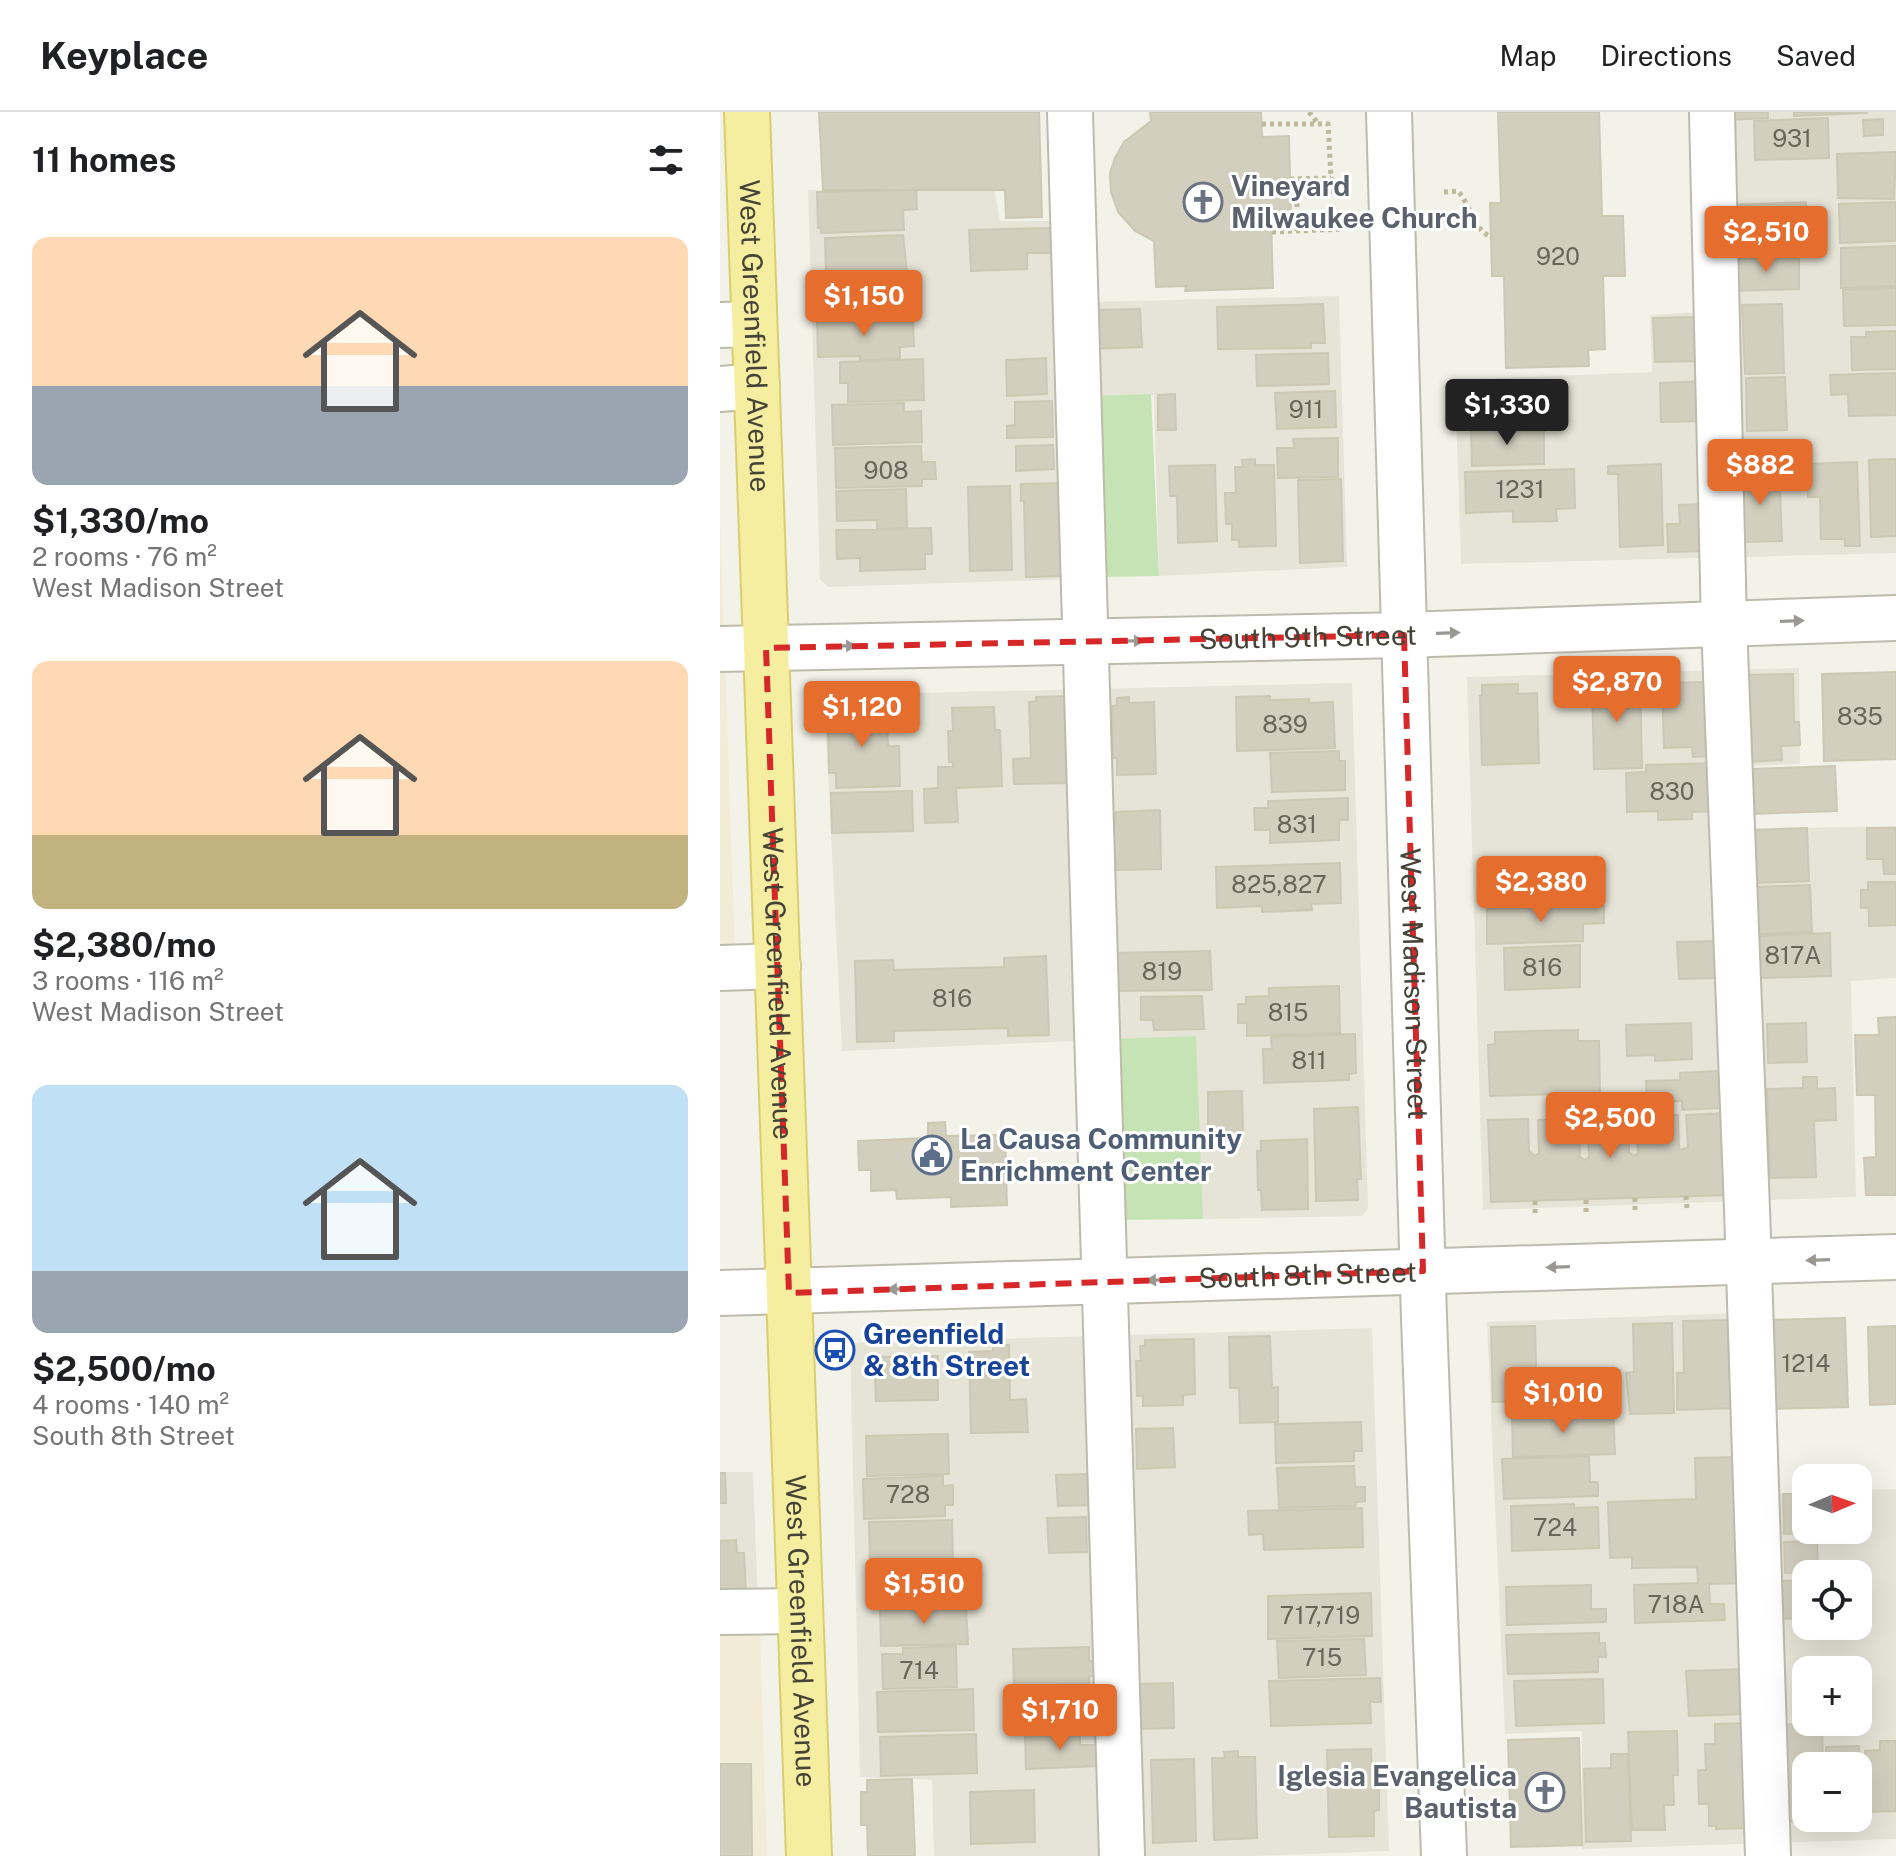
<!DOCTYPE html>
<html lang="en">
<head>
<meta charset="utf-8">
<style>
	body { margin:0; font-family:"Public Sans",sans-serif; background:#f2f2f2; color:#202124; height:100vh; display:flex; flex-direction:column; font-size:30px; white-space:nowrap }
	* { box-sizing:border-box; margin:0 }
	p { font-size:26px; color:#757577 }
	.icon { flex:none; width:44px; height:44px; fill:none; stroke:currentColor; stroke-width:2; stroke-linecap:round; stroke-linejoin:round }
	.map { position:relative; flex:1; overflow:hidden }
	.drawer { display:flex; flex-direction:column; background:#fff; width:720px }
	.drawer>* { flex:none }
	.needle { width:52px; rotate:88deg }
	.tools { position:absolute; left:1072px; top:1352px; display:grid; gap:16px }
	.tools a { display:grid; place-items:center; width:80px; height:80px; border-radius:16px; background:#fff; box-shadow:0 8px 32px #0002; font-size:40px }
	.price { position:absolute; translate:-50% -68px; padding:0 18px; border-radius:8px; background:#e56d2d; color:#fff; font-size:26px; line-height:52px; filter:drop-shadow(0 2px 4px #0008) }
	.price::after { content:''; position:absolute; left:50%; top:48px; width:24px; height:18px; margin-left:-12px; background:inherit; clip-path:polygon(0 0,100% 0,50% 100%) }
	.price.current { background:#222; color:#fff }
	ul { padding:0; list-style:none }
	li { display:grid; align-content:center; gap:16px; height:424px; padding:0 32px }
	li span { display:grid; place-items:center; height:248px; border-radius:16px; color:#555 }
	li>.icon { margin-inline-start:auto }
	span .icon { width:144px; height:144px; fill:#fffc; stroke-width:1 }
	li b { font-size:34px }
	h2 { display:flex; justify-content:space-between; align-items:center; height:96px; padding:0 32px; font-size:34px }
	header { display:flex; align-items:center; gap:48px; box-sizing:border-box; height:112px; padding:0 40px; background:#fff; border-bottom:2px solid #e0e0e0 }
	header strong { font-size:38px }
	nav { display:flex; gap:44px; margin-inline-start:auto; font-size:28px }
	main { display:flex; flex:1; min-height:0 }
	.map>svg:first-child { display:block }
	.residential { fill:#e6e4d7; fill-rule:evenodd }
	.commercial { fill:#f2ecd6 }
	.green { fill:#c5e3b5 }
	.building { fill:#d3cfbf; stroke:#cdc8b3; stroke-width:2 }
	.lines { fill:none; stroke-linecap:round; stroke-linejoin:round }
	.minor-casing { stroke:#bdbbac; stroke-width:48 }
	.major-casing { stroke:#d8ce71; stroke-width:48 }
	.path { stroke:#beb99e; stroke-width:5; stroke-dasharray:4 4; stroke-linecap:butt }
	.minor { stroke:#fff; stroke-width:44 }
	.major { stroke:#f5ed9f; stroke-width:44 }
	.oneway { fill:#999892 }
	.marked { fill:none; stroke:#d62828; stroke-width:6; stroke-dasharray:16 10; stroke-linejoin:round }
	.labels { text-anchor:middle; stroke-width:6; stroke-linejoin:round; paint-order:stroke }
	.number-label { font-size:24px; fill:#68665a }
	.worship-label { font-size:28px; font-weight:bold; fill:#5b616d; stroke:#fff; text-anchor:start }
	.street-label { font-size:28px; fill:#454338; stroke:#fff }
	.service-label { font-size:28px; font-weight:bold; fill:#4e5e75; stroke:#fff; text-anchor:start }
	.transit-label { font-size:28px; font-weight:bold; fill:#164399; stroke:#fff; text-anchor:start }
</style>
</head>
<body>
<header>
<strong>Keyplace</strong>
<nav><a>Map</a><a>Directions</a><a>Saved</a></nav>
</header>
<main>
<section class="drawer">
<h2>11 homes<svg class="icon" aria-label="filters" viewBox="0 0 24 24"><path d="M4 7h16M4 17h16"/><circle cx="9" cy="7" r="2"/><circle cx="15" cy="17" r="2"/></svg></h2>
<ul>
<li><span style="background:linear-gradient(#ffd9b3 60%,#9aa5b1 0)"><svg class="icon" aria-label="home" viewBox="0 0 24 24"><path d="M3 11l9-7 9 7M6 9v11h12V9"/></svg></span><div><b>$1,330/mo</b><p>2 rooms · 76 m²</p><p>West Madison Street</p></div></li>
<li><span style="background:linear-gradient(#ffd9b3 70%,#c2b280 0)"><svg class="icon" aria-label="home" viewBox="0 0 24 24"><path d="M3 11l9-7 9 7M6 9v11h12V9"/></svg></span><div><b>$2,380/mo</b><p>3 rooms · 116 m²</p><p>West Madison Street</p></div></li>
<li><span style="background:linear-gradient(#bfe0f5 75%,#9aa5b1 0)"><svg class="icon" aria-label="home" viewBox="0 0 24 24"><path d="M3 11l9-7 9 7M6 9v11h12V9"/></svg></span><div><b>$2,500/mo</b><p>4 rooms · 140 m²</p><p>South 8th Street</p></div></li>
</ul>
</section>
<div class="map">
<svg width="1176" height="1744" viewBox="0 0 1176 1744">
	<rect width="100%" height="100%" fill="#f3f2e9"/>
	<path class="residential" d="M1008,0H1176V441L741,452L735,268L932,260L930,203L1013,198Z
		M88,78L275,79L280,109H334L348,467L108,475L100,467Z
		M619,184L627,455L439,464L434,283L373,284L371,190Z
		M1079,556L1080,652L1029,654L1030,717L1176,714V866L1131,869L1136,1085L763,1098L747,565Z
		M632,571L648,1096L642,1104L483,1107L475,924L122,939L104,583Z
		M1046,1200L1053,1382L1086,1380V1418H1138V1378L1176,1377V1727L862,1737V1619L785,1622L767,1210ZM1086,1462H1138V1514H1086ZM1086,1558H1138V1610H1086ZM1086,1654H1138V1706H1086Z
		M652,1216L669,1739L535,1744H214L212,1668L140,1665L130,1231Z
		M0,1360H33L38,1493L0,1494Z"/>
	<path class="commercial" d="M0,403L15,840H0Z
		M40,1517L47,1744H0V1518Z"/>
	<path class="green" d="M431,282L439,464L379,465L373,284Z
		M476,924L483,1107L399,1108L393,927Z"/>
	<path class="building" d="M99,0H319L322,105L286,106L285,78H103Z
		M430,0H541L542,25L569,24L571,107L551,108L553,176L465,179L466,174L436,175L434,129L415,119L398,100L391,80L390,61L395,46L404,30L431,9Z
		M778,0H879L882,104H903L905,164H883L885,237L868,238L869,254L786,256L784,164H772L770,91H781Z
		M1007,0H1048V6L1007,8Z
		M1074,0H1147V1L1074,4Z
		M1108,6L1109,46L1035,48L1034,9Z
		M1163,7V23L1144,24L1143,8Z
		M1176,40L1174,87L1118,86L1117,42Z
		M196,78L197,97L183,98L184,118L101,121V116H98L97,80Z
		M1086,90L1087,133L1012,136L1011,93Z
		M1176,90V129L1120,131L1119,92Z
		M332,116V141H307V157L251,159L249,118Z
		M183,123L187,160L106,163L105,126Z
		M1176,134V174L1121,176V136Z
		M1079,144V177L1013,179L1011,147Z
		M189,162L191,202L107,205L105,165Z
		M1176,176V213L1124,214L1123,178Z
		M603,192L605,231H591V236L498,237L497,195Z
		M1062,192L1064,261L1025,262L1022,193Z
		M420,197L422,235L373,237L372,198Z
		M977,205L979,249L935,250L933,206Z
		M131,206V209L193,208L194,234L180,235V247L140,248V244L98,245L97,207Z
		M1176,219V257L1132,258L1131,225H1146V220Z
		M608,241L609,272L537,274L536,243Z
		M326,246L327,282L287,284L286,248Z
		M203,247L204,288L128,290V271H120V250Z
		M1176,261V303L1129,304L1128,282L1111,283L1110,263Z
		M1065,265L1067,318L1027,319L1026,266Z
		M981,269L980,309L941,310L940,271Z
		M834,271L835,310L750,312L749,274Z
		M615,279L616,315L557,317L555,281Z
		M455,282L456,318H438V283Z
		M332,289L333,325L287,326V314L295,313V290Z
		M184,291V300L201,299L202,330L113,333L112,293Z
		M802,316V319L824,318V352L752,354L751,317Z
		M618,326V365L558,366L557,336H574L573,327Z
		M333,333L334,357L296,359V334Z
		M201,334L202,350H215L216,367H202V374L116,376L115,336Z
		M535,347V353H554L556,434L519,435V428H512V412H506L505,381H516L515,355H523L522,348Z
		M1176,347V424L1151,425L1149,348Z
		M1137,350L1140,434H1125V427H1101L1100,385H1088L1086,352Z
		M941,352L943,433L900,435L898,362H888V354Z
		M495,353L497,429L458,431L457,384H450L449,354Z
		M854,357L855,396L836,397L837,409L793,410V399L746,401L745,360Z
		M1056,358V380H1060L1062,429L1021,430L1019,359Z
		M621,367L623,449L580,451L578,368Z
		M344,371L346,464L306,465L304,389H301V372Z
		M290,374L292,458L250,459L248,375Z
		M186,377L187,416L157,417V408L117,409L116,379Z
		M986,392L987,439L948,440L947,412H960L959,393Z
		M211,416L212,442H205V457L140,459V446L117,447L116,418Z
		M1176,560V647L1104,649L1102,562Z
		M1073,562L1074,610H1079L1080,633L1061,634L1062,648L1029,650L1027,563Z
		M920,567L922,656L874,657L872,569Z
		M992,570L994,644L973,645L972,635L944,636L942,571Z
		M798,572V582L817,581L819,651L762,653L760,584H762V573Z
		M350,584L352,671L294,672L293,647L311,646L309,590L316,589V585Z
		M550,584V588L589,587V591L613,590L615,636L517,639L516,585Z
		M409,585V591L434,590L436,662L397,663V646H393L392,594L397,593V586Z
		M166,595L168,634H179L180,674L116,676V661H109L108,614H113V596Z
		M274,595L275,618H280L282,674L236,676L238,710L205,711L204,677L218,676V655H233V650H229L228,619H233L232,596Z
		M619,639V649H625V678L552,680L550,641Z
		M997,651L998,699L972,700V707L938,708V699L907,700L906,661L926,660V653Z
		M1115,654L1117,699L1032,702L1031,657Z
		M192,679L193,719L112,721L111,681Z
		M628,686V708H619V728L550,731V718H535L534,696H548V689Z
		M440,698L441,757L396,758V749H389V713L395,712L396,700Z
		M1087,716L1089,769L1034,771L1032,718Z
		M1147,716H1176V762H1164L1163,747H1147Z
		M855,745L856,787L777,790L776,747Z
		M620,751L621,791L591,792L592,798L542,800V794L497,796L496,755Z
		M1148,770H1176V813L1149,814V796H1141V778H1148Z
		M1090,773L1092,820L1036,822L1035,775Z
		M884,794V811L863,812V829L767,832V797Z
		M1110,821L1111,864L1037,866L1036,824Z
		M997,829L998,866L959,867L957,830Z
		M860,833V875L785,878L784,836Z
		M490,839L492,878L394,879L393,841Z
		M326,844L329,923L288,924V916L174,919V929L137,930L135,849L173,848L174,858L284,855V846Z
		M619,874L620,921L527,924V911H518V892H526V885L549,884V876Z
		M482,884L484,917L434,918L433,908H421V885Z
		M1176,905V1083H1146L1144,1046L1156,1045L1155,983H1137L1135,923H1159L1158,906Z
		M971,911L972,947L935,949V943L907,944L906,913Z
		M1086,911L1087,950L1048,951L1047,912Z
		M858,918V929H879L880,981L770,984L768,933L775,932V920Z
		M635,922L636,961L629,962V968L544,971L543,937H552L551,925Z
		M998,959L1000,996L962,998V989L927,990L926,969L960,968V961Z
		M1083,965H1097V977L1115,976L1116,1008L1094,1009L1096,1065L1050,1066L1047,977L1083,976Z
		M522,979L523,1019L488,1021V980Z
		M638,995L641,1067H637L638,1088L596,1089L594,997Z
		M1008,1001L1010,1083L771,1090L768,1008L808,1007L809,1039L815,1044L819,1041L818,1008L859,1007L860,1045L865,1048L869,1045L868,1007L908,1006L909,1040L914,1044L918,1041L917,1004L958,1003L959,1036L962,1038L968,1035L966,1003Z
		M225,1010L226,1024L285,1023L287,1093L231,1095V1085L177,1087L176,1078L151,1079V1058H139L138,1029L208,1026V1011Z
		M587,1027L588,1097L542,1098L541,1078H538L537,1039H541V1029Z
		M1125,1206L1128,1295L1048,1297L1045,1208Z
		M1015,1208L1017,1296L957,1298V1261H964L963,1209Z
		M952,1211L954,1301L910,1302L906,1261L914,1260L913,1212Z
		M815,1214L817,1289L773,1290L771,1215Z
		M1176,1214V1292L1150,1293L1148,1215Z
		M550,1224L552,1276L558,1275V1310L520,1311L519,1276H510L509,1225Z
		M474,1227L475,1282L463,1283V1293L423,1294V1284H417L416,1249H421L420,1234H425V1228Z
		M273,1233H289L290,1288L306,1287L308,1320L251,1321L249,1240L273,1239Z
		M218,1244V1288L156,1289L154,1245Z
		M893,1301L895,1342L793,1345L792,1304Z
		M641,1310L642,1339H634V1349L556,1351L555,1312Z
		M453,1316L455,1355L417,1357L416,1317Z
		M228,1322L229,1362L147,1364L146,1324Z
		M869,1344L870,1370H878V1384L784,1387L782,1347Z
		M1018,1345L1022,1471L989,1472L990,1492H1004L1005,1508L915,1511L914,1473L978,1471L977,1455L912,1456V1445L890,1446L888,1390L976,1387L975,1346Z
		M634,1354L635,1375H645V1389L636,1390L635,1394L559,1396L557,1356Z
		M0,1361H5L6,1391H0Z
		M372,1362L373,1393L338,1394L336,1363Z
		M223,1364V1374L233,1373V1393H225V1404L144,1407L143,1367Z
		M1063,1382H1086V1418H1104L1105,1421L1064,1422Z
		M854,1392V1396L878,1395L879,1436L792,1439L791,1394Z
		M642,1396L643,1435L544,1438L543,1422L529,1423L528,1399Z
		M366,1405L367,1440L329,1441L327,1406Z
		M232,1408L233,1448L150,1450L149,1410Z
		M16,1428L17,1441H24L26,1481L0,1483V1429Z
		M1097,1429L1098,1460L1065,1461L1064,1430Z
		M244,1451L245,1492L154,1495L153,1475H161V1453Z
		M1086,1468V1506L1056,1507V1469Z
		M871,1473V1497H886V1510L787,1513L786,1475Z
		M651,1481L652,1524L548,1527V1484Z
		M246,1494L248,1532L161,1534L160,1497Z
		M879,1521V1531H885L886,1545H878V1560L788,1562L786,1523Z
		M644,1527L646,1563L559,1566L557,1529Z
		M236,1534L237,1575L163,1577L162,1542H183V1536Z
		M369,1535V1549H379L380,1564H369V1572L294,1574L293,1537Z
		M1026,1557L1027,1602L969,1604L966,1559Z
		M660,1566L661,1590H650L651,1611L551,1614L549,1569Z
		M883,1567L884,1611L796,1614L794,1569Z
		M453,1571L454,1616L418,1617L417,1572Z
		M383,1575L384,1613L307,1615L306,1578Z
		M253,1577L254,1618L158,1620L157,1580Z
		M1029,1611V1716L996,1717V1714H989V1692H979L978,1658H986L985,1632H995V1612Z
		M1102,1611L1103,1654H1086V1706H1105V1716H1088V1709L1066,1710L1059,1613Z
		M957,1619L958,1663H953L954,1693H944L945,1718H912L908,1620Z
		M256,1622L257,1661L161,1664L160,1625Z
		M360,1622V1633H381V1654L306,1657L305,1623Z
		M859,1626L862,1733L791,1735L788,1628Z
		M1160,1629H1176V1699L1147,1700L1145,1639L1160,1638Z
		M1139,1634L1141,1707L1113,1708V1706H1138V1654H1106V1635Z
		M651,1637L652,1666H659V1698L654,1699V1724L609,1725L607,1638Z
		M518,1639V1645H535L537,1726L494,1728L492,1646H505L504,1640Z
		M891,1642H908L911,1729L866,1730L864,1657L891,1656Z
		M474,1647L476,1729L433,1731L431,1648Z
		M0,1652H31L32,1744H0Z
		M192,1667L195,1744H148L147,1713H141V1680H147V1668Z
		M314,1678L315,1730L251,1732L250,1680Z"/>
	<g class="lines">
		<defs>
			<g id="minor">
				<path d="M350,0C369,581 382,1163 402,1744"/>
				<path id="s1" d="M669,0L704,1206L724,1744"/>
				<path d="M992,0L1004,512L1027,1097L1048,1744"/>
				<path d="M0,213L34,212"/>
				<path d="M0,277L37,274"/>
				<path id="s2" d="M0,537L684,523L1176,506"/>
				<path d="M0,856L58,854"/>
				<path id="s3" d="M0,1181L1176,1145"/>
				<path d="M0,1500L80,1499"/>
			</g>
			<g id="major">
				<path id="s4" d="M27,0L89,1744"/>
			</g>
		</defs>
		<use href="#minor" class="minor-casing"/>
		<use href="#major" class="major-casing"/>
		<path class="path" d="M589,0L597,10
			M542,12H608L611,66L622,79
			M570,67L611,66
			M724,80L738,79C751,94 753,117 771,125
			M577,119V81L621,79
			M552,120L623,117
			M966,1084L967,1098
			M915,1086V1099
			M866,1100V1087
			M815,1101V1089"/>
		<use href="#minor" class="minor"/>
		<use href="#major" class="major"/>
	</g>
	<defs><path id="oneway-solid" d="M-6-.8H1V-3.2L6.5 0L1 3.2V.8H-6Z" transform="scale(2)"/></defs>
	<g class="oneway">
		<use href="#oneway-solid" transform="translate(1072 509) rotate(-2)"/>
		<use href="#oneway-solid" transform="translate(728 521) rotate(-2)"/>
		<use href="#oneway-solid" transform="translate(412 529) rotate(-1)"/>
		<use href="#oneway-solid" transform="translate(124 534) rotate(-1)"/>
		<use href="#oneway-solid" transform="translate(1098 1148) rotate(178)"/>
		<use href="#oneway-solid" transform="translate(838 1155) rotate(178)"/>
		<use href="#oneway-solid" transform="translate(438 1168) rotate(178)"/>
		<use href="#oneway-solid" transform="translate(179 1177) rotate(178)"/>
	</g>
	<path class="marked" d="M684,523L703,1159L69,1181L46,536Z"/>
	<defs>
		<symbol id="church-ring" viewBox="-11 -11 22 22"><circle r="9.5" fill="#fff" stroke="#6b7280" stroke-width="1.5"/><path d="M-1.2-6h2.4v3.5h3.3v2.4h-3.3V6h-2.4V-.1h-3.3v-2.4h3.3Z" fill="#6b7280"/></symbol>
		<symbol id="civic-ring" viewBox="-11 -11 22 22"><circle r="9.5" fill="#fff" stroke="#5c6f8a" stroke-width="1.5"/><path d="M-.6-6.5H3V-4.5H.6V-3L4-1V1h2V6H-6V1h2V-1L-.6-3ZM-1.2 2.5V6h2.4V2.5Z" fill="#5c6f8a"/></symbol>
		<symbol id="bus-ring" viewBox="-11 -11 22 22"><circle r="9.5" fill="#fff" stroke="#1a4fb4" stroke-width="1.5"/><path d="M-5-6H5V4H4V6H2V4H-2V6H-4V4H-5ZM-3.5-4V0h7V-4ZM-3.5 1.2v1.5H-2V1.2ZM2 1.2v1.5H3.5V1.2Z" fill="#1a4fb4"/></symbol>
	</defs>
	<g fill-rule="evenodd">
		<use href="#church-ring" x="461" y="68" width="44" height="44"/>
		<use href="#civic-ring" x="190" y="1021" width="44" height="44"/>
		<use href="#bus-ring" x="93" y="1216" width="44" height="44"/>
		<use href="#church-ring" x="803" y="1658" width="44" height="44"/>
	</g>
	<g class="labels">
		<g class="number-label">
			<text x="1072" y="35">931</text>
			<text x="838" y="153">920</text>
			<text x="586" y="306">911</text>
			<text x="166" y="367">908</text>
			<text x="800" y="386">1231</text>
			<text x="1140" y="613">835</text>
			<text x="565" y="621">839</text>
			<text x="952" y="688">830</text>
			<text x="577" y="721">831</text>
			<text x="559" y="781">825,827</text>
			<text x="1073" y="852">817A</text>
			<text x="822" y="864">816</text>
			<text x="442" y="868">819</text>
			<text x="232" y="895">816</text>
			<text x="568" y="909">815</text>
			<text x="589" y="957">811</text>
			<text x="1086" y="1260">1214</text>
			<text x="188" y="1391">728</text>
			<text x="835" y="1424">724</text>
			<text x="956" y="1501">718A</text>
			<text x="600" y="1512">717,719</text>
			<text x="602" y="1554">715</text>
			<text x="199" y="1567">714</text>
		</g>
		<g class="worship-label">
			<text x="511" y="84">Vineyard<tspan x="511" dy="32">Milwaukee Church</tspan></text>
			<text x="797" y="1674" text-anchor="end">Iglesia Evangelica<tspan x="797" dy="32">Bautista</tspan></text>
		</g>
		<g class="street-label">
			<text dy="10" stroke="none"><textPath href="#s4" startOffset="224">West Greenfield Avenue</textPath></text>
			<text dy="10" stroke="none"><textPath href="#s2" startOffset="588">South 9th Street</textPath></text>
			<text dy="10" stroke="none"><textPath href="#s4" startOffset="872">West Greenfield Avenue</textPath></text>
			<text dy="10" stroke="none"><textPath href="#s1" startOffset="872">West Madison Street</textPath></text>
			<text dy="10" stroke="none"><textPath href="#s3" startOffset="588">South 8th Street</textPath></text>
			<text dy="10" stroke="none"><textPath href="#s4" startOffset="1520">West Greenfield Avenue</textPath></text>
		</g>
		<g class="service-label">
			<text x="240" y="1037">La Causa Community<tspan x="240" dy="32">Enrichment Center</tspan></text>
		</g>
		<g class="transit-label">
			<text x="143" y="1232">Greenfield<tspan x="143" dy="32">&amp; 8th Street</tspan></text>
		</g>
	</g>
</svg>
<div class="tools">
<a><svg class="needle" viewBox="-14 -14 28 28"><path d="M0-13l5 13h-10z" fill="#e53935"/><path d="M0 13l5-13h-10z" fill="#757577"/></svg></a>
<a><svg class="icon" aria-label="locate" viewBox="0 0 24 24"><circle cx="12" cy="12" r="6"/><path d="M12 2v4M12 18v4M2 12h4M18 12h4"/></svg></a>
<a>+</a>
<a>−</a>
</div>
<b class="price" style="left:1046px;top:162px">$2,510</b>
<b class="price" style="left:144px;top:226px">$1,150</b>
<b class="price current" style="left:787px;top:335px">$1,330</b>
<b class="price" style="left:1040px;top:395px">$882</b>
<b class="price" style="left:897px;top:612px">$2,870</b>
<b class="price" style="left:142px;top:637px">$1,120</b>
<b class="price" style="left:821px;top:812px">$2,380</b>
<b class="price" style="left:890px;top:1048px">$2,500</b>
<b class="price" style="left:843px;top:1323px">$1,010</b>
<b class="price" style="left:204px;top:1514px">$1,510</b>
<b class="price" style="left:340px;top:1640px">$1,710</b>
</div>
</main>
</body>
</html>
